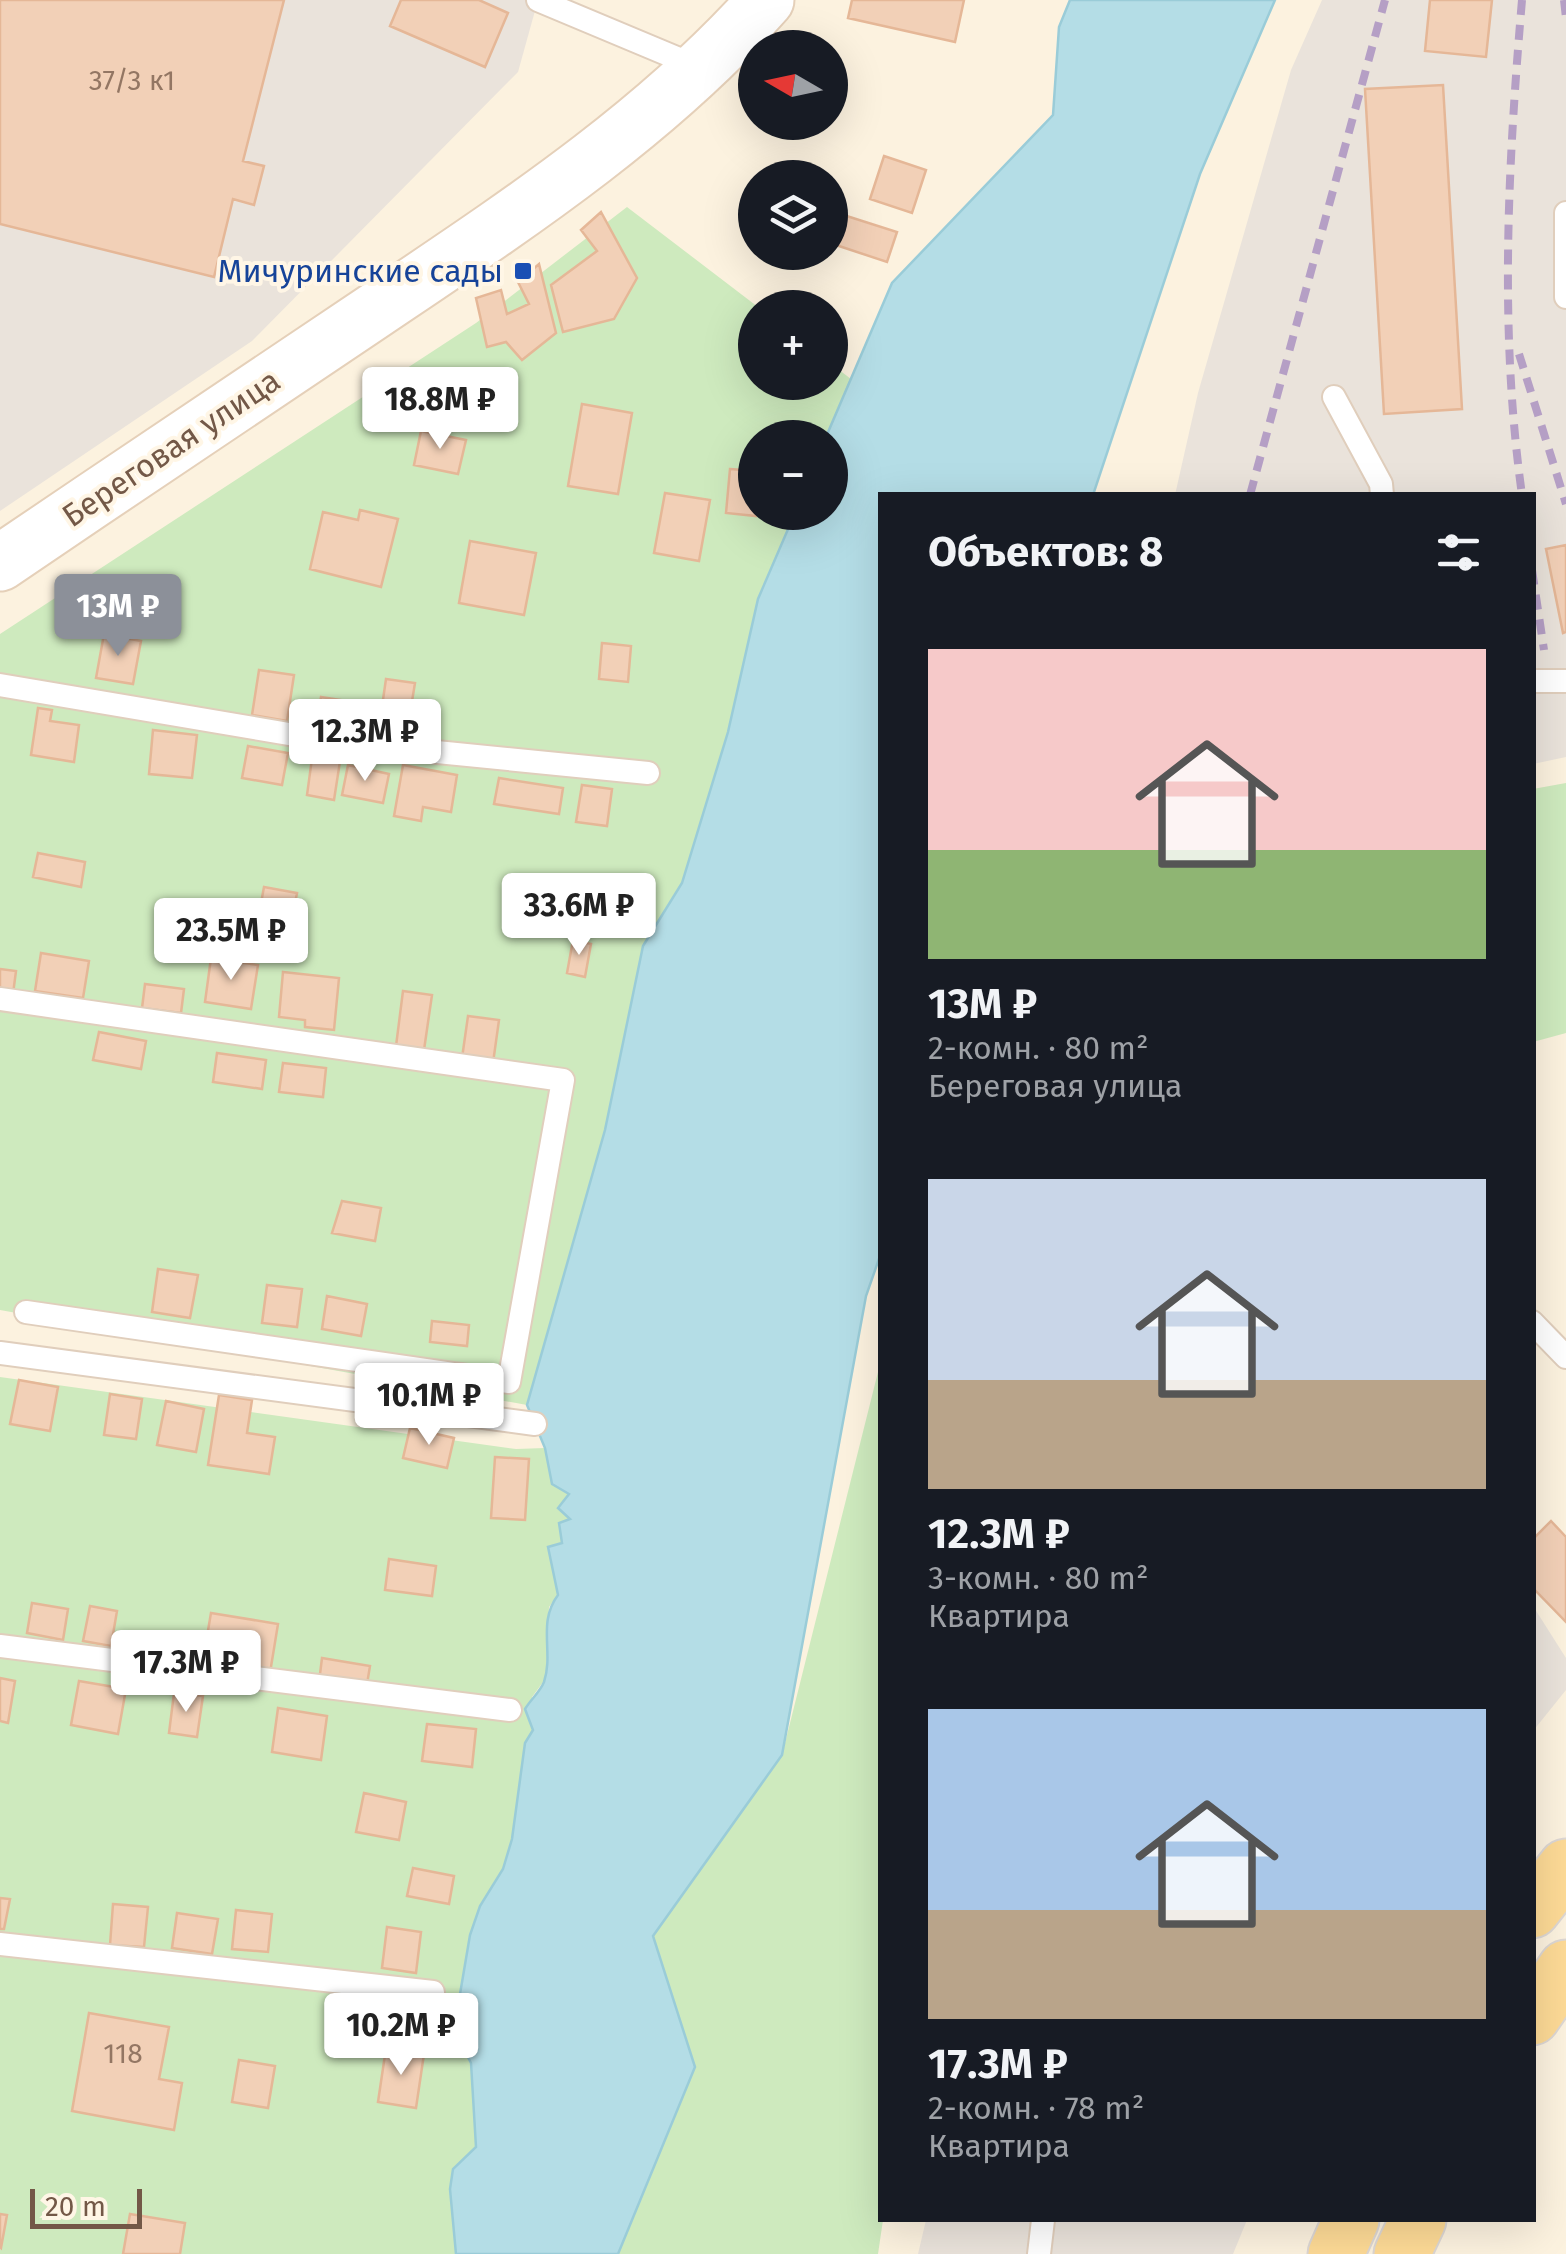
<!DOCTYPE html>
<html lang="ru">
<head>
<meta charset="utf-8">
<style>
	body { margin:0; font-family:"Fira Sans",sans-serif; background:#242831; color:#f1f3f6; height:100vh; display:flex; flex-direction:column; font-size:38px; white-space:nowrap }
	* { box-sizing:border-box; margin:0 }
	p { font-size:32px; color:#9ea1a6 }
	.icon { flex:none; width:55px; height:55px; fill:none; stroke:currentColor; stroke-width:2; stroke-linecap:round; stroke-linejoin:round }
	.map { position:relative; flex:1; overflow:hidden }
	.side { position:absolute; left:878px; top:492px; width:658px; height:1730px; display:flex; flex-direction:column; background:#171b24; border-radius:0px; box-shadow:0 10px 40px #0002 }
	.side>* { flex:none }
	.needle { width:65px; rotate:279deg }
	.tools { position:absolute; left:738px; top:30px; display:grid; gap:20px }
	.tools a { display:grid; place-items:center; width:110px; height:110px; border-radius:50%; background:#171b24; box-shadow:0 10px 40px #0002; font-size:50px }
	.scale { position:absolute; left:30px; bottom:25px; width:112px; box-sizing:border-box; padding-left:10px; border:5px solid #735847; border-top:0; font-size:28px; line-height:35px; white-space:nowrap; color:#735847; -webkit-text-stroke:8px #fff6e6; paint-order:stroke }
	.price { position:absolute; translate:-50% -85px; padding:0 22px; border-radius:10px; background:#fff; color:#222; font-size:32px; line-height:65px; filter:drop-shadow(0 2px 5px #0008) }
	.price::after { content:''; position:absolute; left:50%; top:60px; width:30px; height:22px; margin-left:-15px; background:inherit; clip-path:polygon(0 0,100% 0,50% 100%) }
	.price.current { background:#8c9099; color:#fff }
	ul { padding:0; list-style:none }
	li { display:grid; align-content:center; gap:20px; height:530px; padding:0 50px }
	li span { display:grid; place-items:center; height:310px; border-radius:0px; color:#555 }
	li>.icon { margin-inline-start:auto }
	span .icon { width:180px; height:180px; fill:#fffc; stroke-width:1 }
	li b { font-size:42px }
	h2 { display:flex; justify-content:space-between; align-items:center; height:120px; padding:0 50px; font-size:42px }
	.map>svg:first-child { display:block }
	.industrial { fill:#eae3db }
	.green { fill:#ceeabe }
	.water { fill:#b4dde6; stroke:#9accd8; stroke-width:2.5 }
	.building { fill:#f2d0b7; stroke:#e5b797; stroke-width:2.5 }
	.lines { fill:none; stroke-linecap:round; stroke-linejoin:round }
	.lane-casing { stroke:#e0cebc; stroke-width:26 }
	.secondary-casing { stroke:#e5d0b9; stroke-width:59 }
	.primary-casing { stroke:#ddd7d3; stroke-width:59 }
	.lane { stroke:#fff; stroke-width:22 }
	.secondary { stroke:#fff; stroke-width:55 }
	.primary { stroke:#fdda96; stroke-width:55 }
	.rail { stroke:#b59fc5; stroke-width:8; stroke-dasharray:15 10; stroke-linecap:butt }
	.transit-dot { fill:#1a4fb4; stroke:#fff6e6; stroke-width:4 }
	.labels { text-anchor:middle; stroke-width:8; stroke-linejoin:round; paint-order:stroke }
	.number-label { font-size:28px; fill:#937663 }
	.transit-label { font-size:32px; fill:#164399; stroke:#fff6e6; text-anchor:end }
	.street-label { font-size:32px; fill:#735847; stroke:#fff6e6 }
</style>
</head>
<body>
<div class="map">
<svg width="1566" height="2254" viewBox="0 0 1566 2254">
	<rect width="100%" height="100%" fill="#fcf2df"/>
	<path class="industrial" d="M0,0H538L518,72L252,341L0,511Z
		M1322,0H1566V757L1533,764L1532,495H1175L1198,393L1291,70Z
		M1533,1606L1566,1658V1690L1533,1731Z
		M926,2220H1247L1233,2254H918Z"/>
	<path class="green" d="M627,207L758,307L755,382H830V363L851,379L826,437L755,438V512L795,513L758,599L728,732L682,883L643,947L605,1130L527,1405L0,1310V634L476,323Z
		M1566,783V1033L1533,1042V789Z
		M880,1364L883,2220L878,2254H618L695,2067L653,1936L782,1755Z
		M0,1377L516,1449L545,1448L552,1484L570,1494V1519L562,1543L548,1547L558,1595L549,1607L546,1678L532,1697L533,1730L512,1839L503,1869L480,1906L470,1935L459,2000L457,2035L472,2063L476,2147L453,2170L450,2189L456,2254H0Z"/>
	<path class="water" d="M1070,0H1275L1200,174L1093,495H880V1256L866,1296L782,1755L653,1936L695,2067L618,2254H456L450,2189L453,2169L476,2147L471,2063L457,2036L459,2000L470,1935L480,1906L503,1869L512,1839L525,1743L533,1730L525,1709C531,1699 540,1692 544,1682C554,1652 537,1623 558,1595L548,1547L562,1543L559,1523L570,1519L558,1508L569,1494L552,1484L545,1448L527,1405L605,1130L643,946L682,883L728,732L758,599L795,513L830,512V438L826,437L892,283L1053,115L1059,27Z"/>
	<path class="building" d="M0,0H284L243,161L264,166L254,205L233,199L214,277L0,224Z
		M401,0H479L508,13L485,67L390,26Z
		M852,0H964L955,42L848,18Z
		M1430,0H1492L1486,57L1425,51Z
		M1443,85L1462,409L1384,414L1365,89Z
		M884,156L926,170L912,213L870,199Z
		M831,211L897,232L887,262L830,243Z
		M601,212L637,278L614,319L563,332L551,285L597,251L581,230Z
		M539,264L556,333L522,360L506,342L487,347L476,298L501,290L507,314L529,304L518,282Z
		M582,404L632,413L618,494L568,486Z
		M421,431L466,440L458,474L414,465Z
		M730,469L755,471L756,516L726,513Z
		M665,493L710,500L699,561L654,553Z
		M360,510L398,519L381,587L310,569L323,512L358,520Z
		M470,541L536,553L524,615L459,603Z
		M1566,545V632L1563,633L1546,549Z
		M104,634L141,641L133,684L96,678Z
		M602,643L631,646L628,682L599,679Z
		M259,670L294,675L287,721L252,715Z
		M386,679L415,683L406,738L378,734Z
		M321,697L373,705L369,734L317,725Z
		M38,708L52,710L50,721L79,725L74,762L31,755Z
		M153,730L197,735L192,778L149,774Z
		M248,746L288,753L282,785L242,778Z
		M313,751L341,755L334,800L307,795Z
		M348,765L389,774L383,803L342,795Z
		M403,765L457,775L451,812L423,807L421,821L394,816Z
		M499,778L563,788L559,814L494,804Z
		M582,785L612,789L607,826L576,822Z
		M38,853L85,862L81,887L33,877Z
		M264,887L297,893L291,925L258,919Z
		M573,940L591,944L585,977L567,973Z
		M41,953L89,961L83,998L35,991Z
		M211,958L258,965L251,1009L205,1002Z
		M0,969L16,971L13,994L0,992Z
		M283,972L339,978L334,1030L305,1027V1020L279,1017Z
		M145,984L184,989L181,1013L142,1008Z
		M403,991L432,995L424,1050L396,1046Z
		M468,1016L499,1020L493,1063L462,1058Z
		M99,1032L146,1041L141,1069L93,1060Z
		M217,1053L266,1060L262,1089L213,1082Z
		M283,1063L326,1068L323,1097L279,1092Z
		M342,1201L381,1208L375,1241L332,1233Z
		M158,1269L198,1275L190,1318L152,1312Z
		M267,1285L302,1289L297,1327L262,1323Z
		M327,1296L367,1304L361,1336L322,1329Z
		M432,1321L469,1325L467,1346L430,1342Z
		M19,1380L58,1387L50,1431L10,1424Z
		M110,1394L142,1399L136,1439L104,1435Z
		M219,1395L252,1400L247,1433L275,1437L269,1474L208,1465Z
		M166,1401L204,1409L196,1452L157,1445Z
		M410,1428L454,1438L447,1468L403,1458Z
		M495,1457L529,1459L525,1520L491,1518Z
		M1551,1521L1566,1537V1622L1532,1587V1540Z
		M389,1559L436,1566L432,1596L385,1590Z
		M32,1603L68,1609L63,1640L27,1633Z
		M90,1606L117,1611L111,1646L83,1641Z
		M211,1613L278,1624L270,1673L230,1666L229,1652L205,1648Z
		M322,1658L370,1666L366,1690L319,1682Z
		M0,1678L15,1681L8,1723L0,1721Z
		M79,1681L126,1689L118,1734L71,1725Z
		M174,1693L203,1696L197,1737L169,1733Z
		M278,1708L327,1716L321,1760L272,1752Z
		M427,1724L476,1729L472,1767L422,1761Z
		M364,1793L406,1802L399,1840L356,1832Z
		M413,1868L454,1876L449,1904L407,1896Z
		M0,1898L10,1899L4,1929H0Z
		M113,1904L148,1907L144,1947L110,1945Z
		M236,1910L272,1914L268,1952L232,1949Z
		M177,1913L218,1919L212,1954L172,1948Z
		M387,1927L421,1932L416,1973L382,1968Z
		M89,2013L169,2027L159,2079L182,2083L174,2130L72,2111Z
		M386,2048L424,2054L416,2108L378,2102Z
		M239,2060L275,2066L268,2108L232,2102Z
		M0,2214L7,2215L1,2248L0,2247Z
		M130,2214L185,2223L180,2254H123Z"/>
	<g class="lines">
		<defs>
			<path id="lane" d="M538,0L698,67
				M1566,213V297
				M1334,397L1381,484L1382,495
				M1532,681H1566
				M0,685L336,742L648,773
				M0,999L563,1080L509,1382L26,1312
				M1532,1322L1566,1357
				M0,1353L535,1424
				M0,1646L510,1710
				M0,1944L433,1992
				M1039,2254L1043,2220"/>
			<path id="secondary" d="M0,563C125,478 251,394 376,310C514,217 655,125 766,0"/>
			<path id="primary" d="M1532,1910L1566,1867
				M1532,2017L1566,1968
				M1336,2254L1351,2220
				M1402,2254L1418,2220"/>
		</defs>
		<use href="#lane" class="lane-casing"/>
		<use href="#secondary" class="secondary-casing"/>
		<use href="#primary" class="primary-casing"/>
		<use href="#lane" class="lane"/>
		<use href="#secondary" class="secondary"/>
		<use href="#primary" class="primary"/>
		<path class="rail" d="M1522,0C1508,165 1499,330 1522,495
			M1564,0L1566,18
			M1519,354L1566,504
			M1250,495L1385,0
			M1532,570L1544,650"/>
	</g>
	<rect class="transit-dot" x="513" y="261" width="20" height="20" rx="5"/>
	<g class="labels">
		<g class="number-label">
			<text x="132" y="90">37/3 к1</text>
			<text x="123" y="2063">118</text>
		</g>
		<g class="transit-label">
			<text x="503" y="282">Мичуринские сады</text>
		</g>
		<g class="street-label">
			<text transform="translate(171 448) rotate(-34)" y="11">Береговая улица</text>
		</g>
	</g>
</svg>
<div class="tools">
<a><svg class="needle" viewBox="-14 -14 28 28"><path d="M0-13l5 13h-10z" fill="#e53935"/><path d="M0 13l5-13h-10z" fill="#9ea1a6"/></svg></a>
<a><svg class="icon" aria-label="layers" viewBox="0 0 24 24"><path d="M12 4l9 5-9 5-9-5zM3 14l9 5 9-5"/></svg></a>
<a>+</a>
<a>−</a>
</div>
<div class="scale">20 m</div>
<b class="price" style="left:440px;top:452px">18.8M ₽</b>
<b class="price current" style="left:118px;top:659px">13M ₽</b>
<b class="price" style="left:365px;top:784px">12.3M ₽</b>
<b class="price" style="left:579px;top:958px">33.6M ₽</b>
<b class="price" style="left:231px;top:983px">23.5M ₽</b>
<b class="price" style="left:429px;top:1448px">10.1M ₽</b>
<b class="price" style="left:186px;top:1715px">17.3M ₽</b>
<b class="price" style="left:401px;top:2078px">10.2M ₽</b>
<section class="side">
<h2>Объектов: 8<svg class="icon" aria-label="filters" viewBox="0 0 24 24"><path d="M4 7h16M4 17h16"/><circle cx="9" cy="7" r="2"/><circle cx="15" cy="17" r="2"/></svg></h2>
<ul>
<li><span style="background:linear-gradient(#f6c9c9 65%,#8fb573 0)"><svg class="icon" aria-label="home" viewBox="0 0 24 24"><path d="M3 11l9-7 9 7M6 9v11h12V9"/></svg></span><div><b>13M ₽</b><p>2-комн. · 80 m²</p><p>Береговая улица</p></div></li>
<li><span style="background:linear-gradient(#c9d6e8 65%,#b9a48a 0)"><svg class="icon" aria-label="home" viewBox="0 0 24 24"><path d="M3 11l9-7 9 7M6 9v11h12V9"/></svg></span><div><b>12.3M ₽</b><p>3-комн. · 80 m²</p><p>Квартира</p></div></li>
<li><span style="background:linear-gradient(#a9c7e8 65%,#b9a48a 0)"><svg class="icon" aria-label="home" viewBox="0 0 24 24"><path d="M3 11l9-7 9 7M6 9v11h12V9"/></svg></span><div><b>17.3M ₽</b><p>2-комн. · 78 m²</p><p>Квартира</p></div></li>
</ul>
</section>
</div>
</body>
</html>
